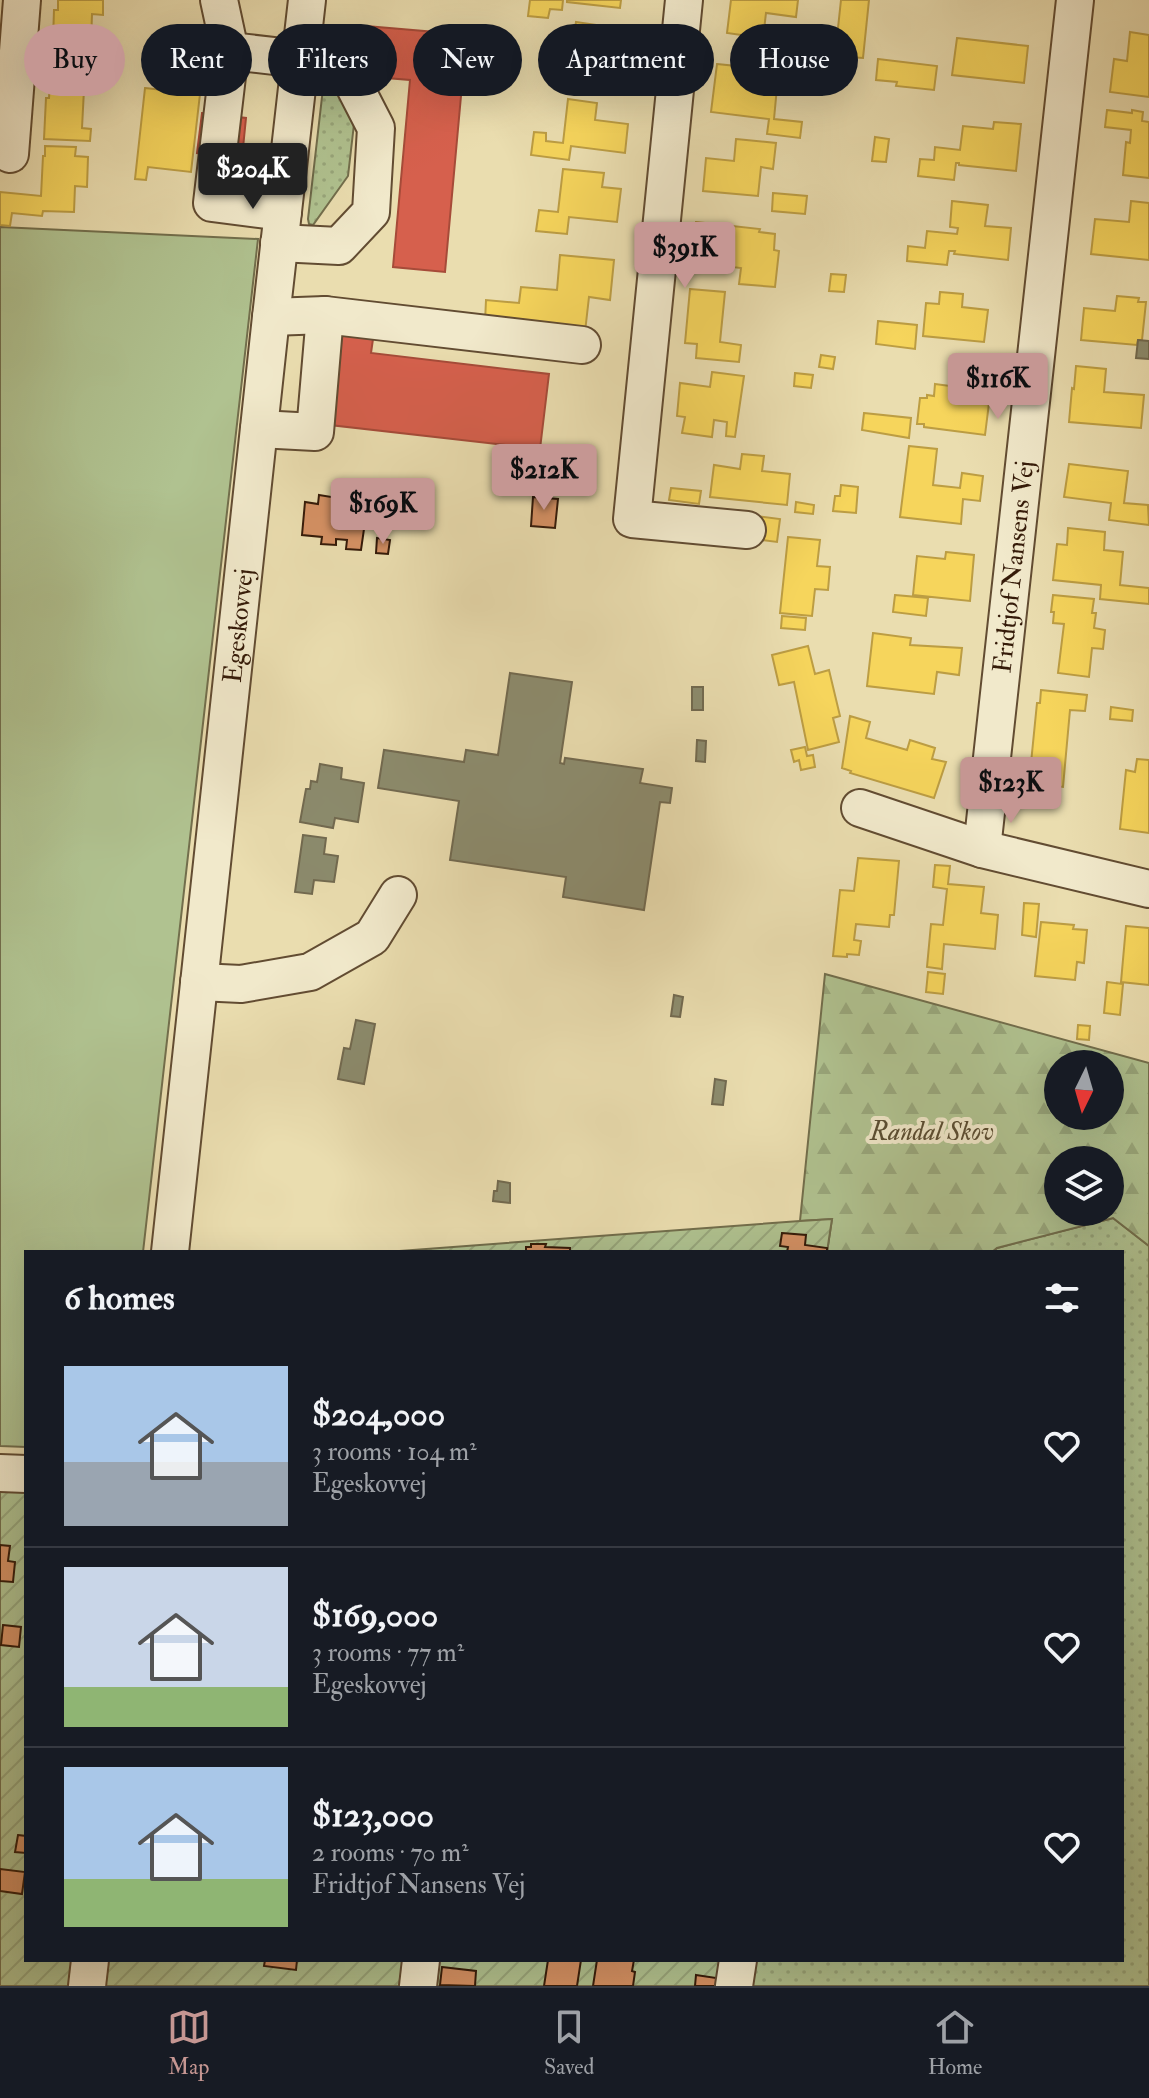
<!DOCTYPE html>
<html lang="en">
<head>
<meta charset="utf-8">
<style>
	body { margin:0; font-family:"IM FELL Double Pica",serif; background:#20242c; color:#f1f3f6; height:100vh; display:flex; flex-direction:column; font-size:30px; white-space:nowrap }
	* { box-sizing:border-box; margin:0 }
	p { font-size:26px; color:#9ea1a6 }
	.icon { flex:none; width:44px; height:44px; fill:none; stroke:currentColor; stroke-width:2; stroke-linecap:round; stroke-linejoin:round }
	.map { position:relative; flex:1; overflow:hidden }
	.panel { position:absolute; left:24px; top:1250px; width:1100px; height:712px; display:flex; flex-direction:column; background:#171b24; border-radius:0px; box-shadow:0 8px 32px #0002 }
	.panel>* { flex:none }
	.banner { position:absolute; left:24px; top:24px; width:1102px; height:72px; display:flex; gap:16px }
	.needle { width:52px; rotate:185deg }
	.tools { position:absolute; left:1044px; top:1050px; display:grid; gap:16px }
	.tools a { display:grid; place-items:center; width:80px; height:80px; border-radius:50%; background:#171b24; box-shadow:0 8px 32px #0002; font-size:40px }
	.price { position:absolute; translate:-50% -68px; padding:0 18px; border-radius:8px; background:#c59692; color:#111; font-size:26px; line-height:52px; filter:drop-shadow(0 2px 4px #0008) }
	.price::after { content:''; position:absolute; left:50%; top:48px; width:24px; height:18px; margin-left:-12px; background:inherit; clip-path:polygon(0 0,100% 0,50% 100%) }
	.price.active { background:#222; color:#fff }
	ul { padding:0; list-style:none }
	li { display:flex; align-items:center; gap:24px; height:200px; padding:0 40px }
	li+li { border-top:2px solid #363941 }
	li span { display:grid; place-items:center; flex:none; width:224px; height:160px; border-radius:0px; color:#555 }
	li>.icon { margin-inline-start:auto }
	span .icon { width:96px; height:96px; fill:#fffc; stroke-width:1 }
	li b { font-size:34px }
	h2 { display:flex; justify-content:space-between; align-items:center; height:96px; padding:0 40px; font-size:34px }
	.pill { padding:0 28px; border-radius:36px; background:#171b24; box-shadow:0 8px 32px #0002; font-size:28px; line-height:72px }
	.pill.active { background:#c59692; color:#111 }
	.menu { display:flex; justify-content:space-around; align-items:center; height:112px; border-top:2px solid #363941; background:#171b24; font-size:22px; color:#9ea1a6 }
	.menu a { display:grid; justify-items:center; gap:4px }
	.menu .active { color:#c59692 }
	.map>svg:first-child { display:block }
	.grass { fill:url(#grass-dots); stroke:#726e4c; stroke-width:2 }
	.forest { fill:url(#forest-firs); stroke:#726e4c; stroke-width:2; fill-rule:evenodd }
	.garden { fill:url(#garden-furrows); stroke:#726e4c; stroke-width:2 }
	.pitch { fill:#b0c290; stroke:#726e4c; stroke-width:2 }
	.homes { fill:#f6d55c; stroke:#bc9d43; stroke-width:2 }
	.shops { fill:#d6604d; stroke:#a64b39; stroke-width:2 }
	.industry { fill:#8c8c6e; stroke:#726a50; stroke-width:2 }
	.building { fill:#d59164; stroke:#351b09; stroke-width:2 }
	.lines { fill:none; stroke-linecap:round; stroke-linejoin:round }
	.minor-casing { stroke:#624c32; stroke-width:40 }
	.minor { stroke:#f1e9cb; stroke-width:36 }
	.labels { text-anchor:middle; stroke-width:8; stroke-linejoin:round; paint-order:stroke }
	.street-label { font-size:26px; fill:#351b09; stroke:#f1e9cb }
	.park-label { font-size:26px; font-style:italic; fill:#5a4d32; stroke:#f1e9cb }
</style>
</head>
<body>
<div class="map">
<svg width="1149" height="1986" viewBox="0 0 1149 1986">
	<defs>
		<pattern id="grass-dots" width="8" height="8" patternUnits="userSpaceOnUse" patternTransform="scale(2)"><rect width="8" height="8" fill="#b0c290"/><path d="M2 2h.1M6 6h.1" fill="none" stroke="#98a67b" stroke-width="1.8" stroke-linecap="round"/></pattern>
		<pattern id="forest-firs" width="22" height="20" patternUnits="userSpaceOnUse" patternTransform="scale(2)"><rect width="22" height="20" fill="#b0c290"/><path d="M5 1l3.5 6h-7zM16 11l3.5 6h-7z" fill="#98a67b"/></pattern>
		<pattern id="garden-furrows" width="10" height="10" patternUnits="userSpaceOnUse" patternTransform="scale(2)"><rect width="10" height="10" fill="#b0c290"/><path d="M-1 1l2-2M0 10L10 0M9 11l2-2" fill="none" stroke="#98a67b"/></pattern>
	</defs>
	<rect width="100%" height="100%" fill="#eaddaf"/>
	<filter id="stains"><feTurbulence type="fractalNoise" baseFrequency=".0025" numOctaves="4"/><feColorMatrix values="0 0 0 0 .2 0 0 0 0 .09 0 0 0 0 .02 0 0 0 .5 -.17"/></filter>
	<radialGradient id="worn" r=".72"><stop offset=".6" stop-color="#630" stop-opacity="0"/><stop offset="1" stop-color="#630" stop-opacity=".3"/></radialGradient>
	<path class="grass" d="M325,71H330L354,124L348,176L313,225L309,224L308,219Z
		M1113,1218L1149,1246V1986H750L753,1960H1122V1252H992L997,1248Z"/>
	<path class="forest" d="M825,974L1149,1063V1246L1113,1218L997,1248L992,1252H827L832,1219L800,1221ZM1058,1064H1110V1116H1058ZM1058,1160H1110V1212H1058Z"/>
	<path class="garden" d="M832,1219L827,1252H386L800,1221Z
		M0,1487H26V1960H732L729,1986H0Z"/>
	<path class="pitch" d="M0,227L258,239L143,1252H26V1447L0,1446Z"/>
	<path class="homes" d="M58,0H103V15L92,14L91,43H85L84,46H97V54L38,50V39L53,40L54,10H58Z
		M530,0H563L562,10L550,9L548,18L528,16Z
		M567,0H621L620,8L567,2Z
		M731,0H798L796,17L766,13L763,38L727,33Z
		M841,0H869L863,58L835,56Z
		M576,22L597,25L596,34L634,38L630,70L593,65L590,87L553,83L556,58L570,60Z
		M1130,32L1149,35V97L1110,92L1114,59L1127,61Z
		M769,38L801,42L799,59L767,55Z
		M957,38L1028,46L1024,83L952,75Z
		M805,44L816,45L814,60L803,59Z
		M878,59L937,66L934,90L896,86L897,82L876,80Z
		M717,64L746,67L744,82L777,87L774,119L802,122L800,138L767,134L769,119L711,112Z
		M51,68L85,70L82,128L91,129L90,141L44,139L46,98H49Z
		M145,88L200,94L191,172L148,167L146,180L135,179Z
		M568,99L597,103L595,120L628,124L625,153L571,146L569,160L531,155L534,132L546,133V141L563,143Z
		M1107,110L1132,113V110L1143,112L1142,121L1149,122V178L1123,175L1126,142L1130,143L1131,130L1105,127Z
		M994,122L1021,124L1016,171L959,165V163H956L954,180L918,176L920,159L934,160L935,147L960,150L963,126L993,129Z
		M875,137L889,139L886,162L872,161Z
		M736,139L776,143L773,169L761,167L758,196L703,191L706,158L734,161Z
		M45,146L76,147L75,156L88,157L87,187L75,186L74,212L43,211L42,216L12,213L10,226L0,225V192L41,196L43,156H45Z
		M563,169L604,173L602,187L621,189L617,222L569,217L567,234L536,231L539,210L558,212Z
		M773,193L807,196L805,214L772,211Z
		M952,201L988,205L985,226L1011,228L1008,260L954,254L955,251H949L947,265L907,261L908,246L925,248L927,231L957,234L958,228L950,227Z
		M1131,201L1149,203V260L1091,254L1095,219L1129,222Z
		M696,222L760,229L759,232L775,234L774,250L779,251L775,287L739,284L741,268L693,262Z
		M560,255L614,260L610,300L589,297L585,332L485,322L486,300L519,303L521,287L557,290Z
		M831,274L846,275L844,292L829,291Z
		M690,289L725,292L720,342L741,345L739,362L696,358L697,344L685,343Z
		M940,292L963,294L962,307L988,310L984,342L923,336L926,303L939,304Z
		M1117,296L1139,298L1138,302H1146L1142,340H1138L1137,345L1081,340L1084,308L1115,311Z
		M878,321L917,325L915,349L876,344Z
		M821,355L835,357L833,369L819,367Z
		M1076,366L1106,369L1104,392L1144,395L1141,428L1069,422L1072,388L1074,389Z
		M712,372L744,376L735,437L726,436L727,422L714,420L712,437L682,433L685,417L677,416L680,383L710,387Z
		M795,373L813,375L811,388L794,386Z
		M935,384L958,387L957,399L989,403L985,435L924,427V424H917L920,398H927V395L934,396Z
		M864,413L911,418L909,438L862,430Z
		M909,446L937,449L933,485L960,488L962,473L983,476L980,501L963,499L961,524L900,517Z
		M742,454L764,456L762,471L790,474L787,505L710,497L714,465L740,469Z
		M1069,464L1128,471L1124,503L1148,505L1149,525L1109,520L1111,503L1064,497Z
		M841,485L858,487L856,513L833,511L835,496H840Z
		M671,488L701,491L699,504L669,500Z
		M796,502L814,505L813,514L795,512Z
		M757,516L780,519L777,542L754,539Z
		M1068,528L1105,532L1104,550L1123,552L1120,585L1149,588V604L1100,599L1101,585L1053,580L1057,544L1067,545Z
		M788,537L820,540L817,566L830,567L828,590L815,589L812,616L780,613Z
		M946,552L974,555L970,601L913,595L917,556L945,559Z
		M895,595L928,598L926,616L893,612Z
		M1053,595L1094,599L1092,613H1096L1094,628L1105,630L1103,649L1092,648L1089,677L1058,673L1064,624L1053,623L1054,612H1051Z
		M782,616L806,618L805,630L781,628Z
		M873,633L911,638L910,645L962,648L959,675L937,672L934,694L867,686Z
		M808,646L815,674L829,670L840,716L833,718L839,742L808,750L794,682L779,685L772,655Z
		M1041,690L1087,695L1085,711L1070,710L1063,787L1029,783L1037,703H1040Z
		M1111,707L1133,710L1132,721L1110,719Z
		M850,716L870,722L866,738L907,750L910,740L935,748L932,759L946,762L934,798L850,773L851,771L842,768Z
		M805,747L807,756L813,755L815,767L801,770L799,760L794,762L791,750Z
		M1137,759L1149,760V833L1120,829L1126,770L1135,772Z
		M858,858L899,861L894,915H890L889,927L856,924L854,940L861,941L859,955L847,954V957L833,956L840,890L854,891Z
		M935,865L950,866L948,884L984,887L981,913L998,915L995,949L944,944L942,969L927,967L931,924L943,925L947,889L933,887Z
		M1024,903L1039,904L1036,937L1022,935Z
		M1041,922L1074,925L1073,929L1087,930L1084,963L1077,962L1075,980L1035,976Z
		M1126,926L1149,928V985L1121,982Z
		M928,972L945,974L943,994L926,992Z
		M1107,982L1123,984L1120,1015L1104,1013Z
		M1078,1025L1090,1026L1089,1040L1077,1039Z"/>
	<path class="shops" d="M366,26L482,36L478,86L462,85L445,272L393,267L410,80L362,76Z
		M202,113L246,118L242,158L197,153Z
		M341,328L374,332L371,353L549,374L540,449L330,425Z"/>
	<path class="industry" d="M1138,340L1149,341V359L1136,358Z
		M510,673L572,682L560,763L564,764L565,758L643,769L640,783L672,788L670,803L660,802L644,910L563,897L566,877L450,860L459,801L378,788L384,750L464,762L466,750L498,755Z
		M692,687H703V710H692Z
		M697,740L706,741L705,762L696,761Z
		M320,764L342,768L341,779L364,783L358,822L335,818L333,828L300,822L306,789H310L311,781L317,782Z
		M303,835L326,838L324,854L338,856L334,882L314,880L312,894L295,892Z
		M674,995L683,997L680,1017L671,1016Z
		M356,1020L375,1024L364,1084L338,1079L344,1048L350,1049Z
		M715,1079L726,1081L723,1105L712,1104Z
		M498,1181L510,1183V1203L493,1201L494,1191H497Z"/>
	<path class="building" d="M319,495L338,498V501L353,503L352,527L364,529L361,550L346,549L347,540L336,539V545L321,544L322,537L302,535L305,502L318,504Z
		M533,497L558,499L555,528L531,526Z
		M377,538L390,540L388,554L376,553Z
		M782,1233L806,1235L805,1245L827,1248V1252H787L788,1247L780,1246Z
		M531,1244H546L545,1247L570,1248V1252H526V1247H531Z
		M0,1545L10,1546L8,1561L15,1562L13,1582L0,1581Z
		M3,1625L21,1627L19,1647L1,1645Z
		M18,1835L26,1836V1853L15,1852Z
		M0,1869L25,1872L22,1894L0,1891Z
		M265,1960H297L296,1970L264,1966Z
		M548,1960H581L577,1986H544Z
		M597,1960H634L632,1971L635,1972L633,1986H593Z
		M442,1967L476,1971L475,1986L440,1985Z
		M696,1975L723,1979L722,1986H695Z"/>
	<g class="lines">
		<defs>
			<g id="minor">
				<path d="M219,0L230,51"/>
				<path d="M684,0L632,519L747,530"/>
				<path d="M10,154L22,0"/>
				<path d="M279,243L339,246L371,212L376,128L342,62L300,59L230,51L212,203L283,212"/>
				<path d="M271,317L325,315L582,345"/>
				<path d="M259,429L315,432L325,315"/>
				<path d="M860,808L982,849L1149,889"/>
				<path id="s1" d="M982,849L1075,0"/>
				<path d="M199,982L241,984L310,972L372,937L398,895"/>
				<path id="s2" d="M170,1252L271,317L307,0"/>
				<path d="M0,1473L26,1474"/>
				<path d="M87,1986L90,1960"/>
				<path d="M418,1986L421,1960"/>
				<path d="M734,1986L738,1960"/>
			</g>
		</defs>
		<use href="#minor" class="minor-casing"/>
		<use href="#minor" class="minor"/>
	</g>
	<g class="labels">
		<g class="street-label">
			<text dy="9" stroke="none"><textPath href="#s1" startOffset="284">Fridtjof Nansens Vej</textPath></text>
			<text dy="9" stroke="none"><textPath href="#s2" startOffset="630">Egeskovvej</textPath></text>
		</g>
		<g class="park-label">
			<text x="932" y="1140">Randal Skov</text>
		</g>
	</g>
	<rect width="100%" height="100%" filter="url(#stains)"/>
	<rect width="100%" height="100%" fill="url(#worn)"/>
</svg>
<div class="tools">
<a><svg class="needle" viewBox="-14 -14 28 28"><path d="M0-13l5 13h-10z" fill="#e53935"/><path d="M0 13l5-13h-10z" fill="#9ea1a6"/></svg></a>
<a><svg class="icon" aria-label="layers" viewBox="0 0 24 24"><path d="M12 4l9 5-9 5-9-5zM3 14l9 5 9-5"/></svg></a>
</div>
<b class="price active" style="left:253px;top:211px">$204K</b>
<b class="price" style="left:685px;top:290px">$391K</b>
<b class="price" style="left:998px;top:421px">$116K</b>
<b class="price" style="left:544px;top:512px">$212K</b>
<b class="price" style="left:383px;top:546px">$169K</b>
<b class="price" style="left:1011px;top:825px">$123K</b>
<div class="banner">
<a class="pill active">Buy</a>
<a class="pill">Rent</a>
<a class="pill">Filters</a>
<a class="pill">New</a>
<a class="pill">Apartment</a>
<a class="pill">House</a>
</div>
<section class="panel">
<h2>6 homes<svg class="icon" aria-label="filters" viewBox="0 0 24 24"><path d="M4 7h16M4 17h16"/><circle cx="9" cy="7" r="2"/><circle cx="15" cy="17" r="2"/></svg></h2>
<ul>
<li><span style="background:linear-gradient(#a9c7e8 60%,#9aa5b1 0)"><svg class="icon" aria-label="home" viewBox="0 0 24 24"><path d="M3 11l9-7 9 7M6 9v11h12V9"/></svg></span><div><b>$204,000</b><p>3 rooms · 104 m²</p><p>Egeskovvej</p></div><svg class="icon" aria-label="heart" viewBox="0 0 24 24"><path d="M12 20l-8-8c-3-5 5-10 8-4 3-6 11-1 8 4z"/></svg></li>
<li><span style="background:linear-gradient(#c9d6e8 75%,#8fb573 0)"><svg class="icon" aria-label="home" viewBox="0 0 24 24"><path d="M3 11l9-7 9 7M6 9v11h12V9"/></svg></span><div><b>$169,000</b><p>3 rooms · 77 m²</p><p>Egeskovvej</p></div><svg class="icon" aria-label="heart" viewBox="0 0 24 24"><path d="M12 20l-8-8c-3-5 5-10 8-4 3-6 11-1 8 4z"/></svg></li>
<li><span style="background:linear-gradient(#a9c7e8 70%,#8fb573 0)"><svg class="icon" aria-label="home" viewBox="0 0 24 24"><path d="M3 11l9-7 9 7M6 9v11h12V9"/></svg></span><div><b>$123,000</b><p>2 rooms · 70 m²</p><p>Fridtjof Nansens Vej</p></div><svg class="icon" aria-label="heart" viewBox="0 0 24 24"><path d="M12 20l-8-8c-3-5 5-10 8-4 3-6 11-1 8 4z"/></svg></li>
</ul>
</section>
</div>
<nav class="menu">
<a class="active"><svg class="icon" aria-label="map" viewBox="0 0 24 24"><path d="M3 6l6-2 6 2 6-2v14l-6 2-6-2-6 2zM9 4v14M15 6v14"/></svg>Map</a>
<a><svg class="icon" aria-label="saved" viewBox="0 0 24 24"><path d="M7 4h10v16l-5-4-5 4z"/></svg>Saved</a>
<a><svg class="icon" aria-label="home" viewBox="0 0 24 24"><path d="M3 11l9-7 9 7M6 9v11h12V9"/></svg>Home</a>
</nav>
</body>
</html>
